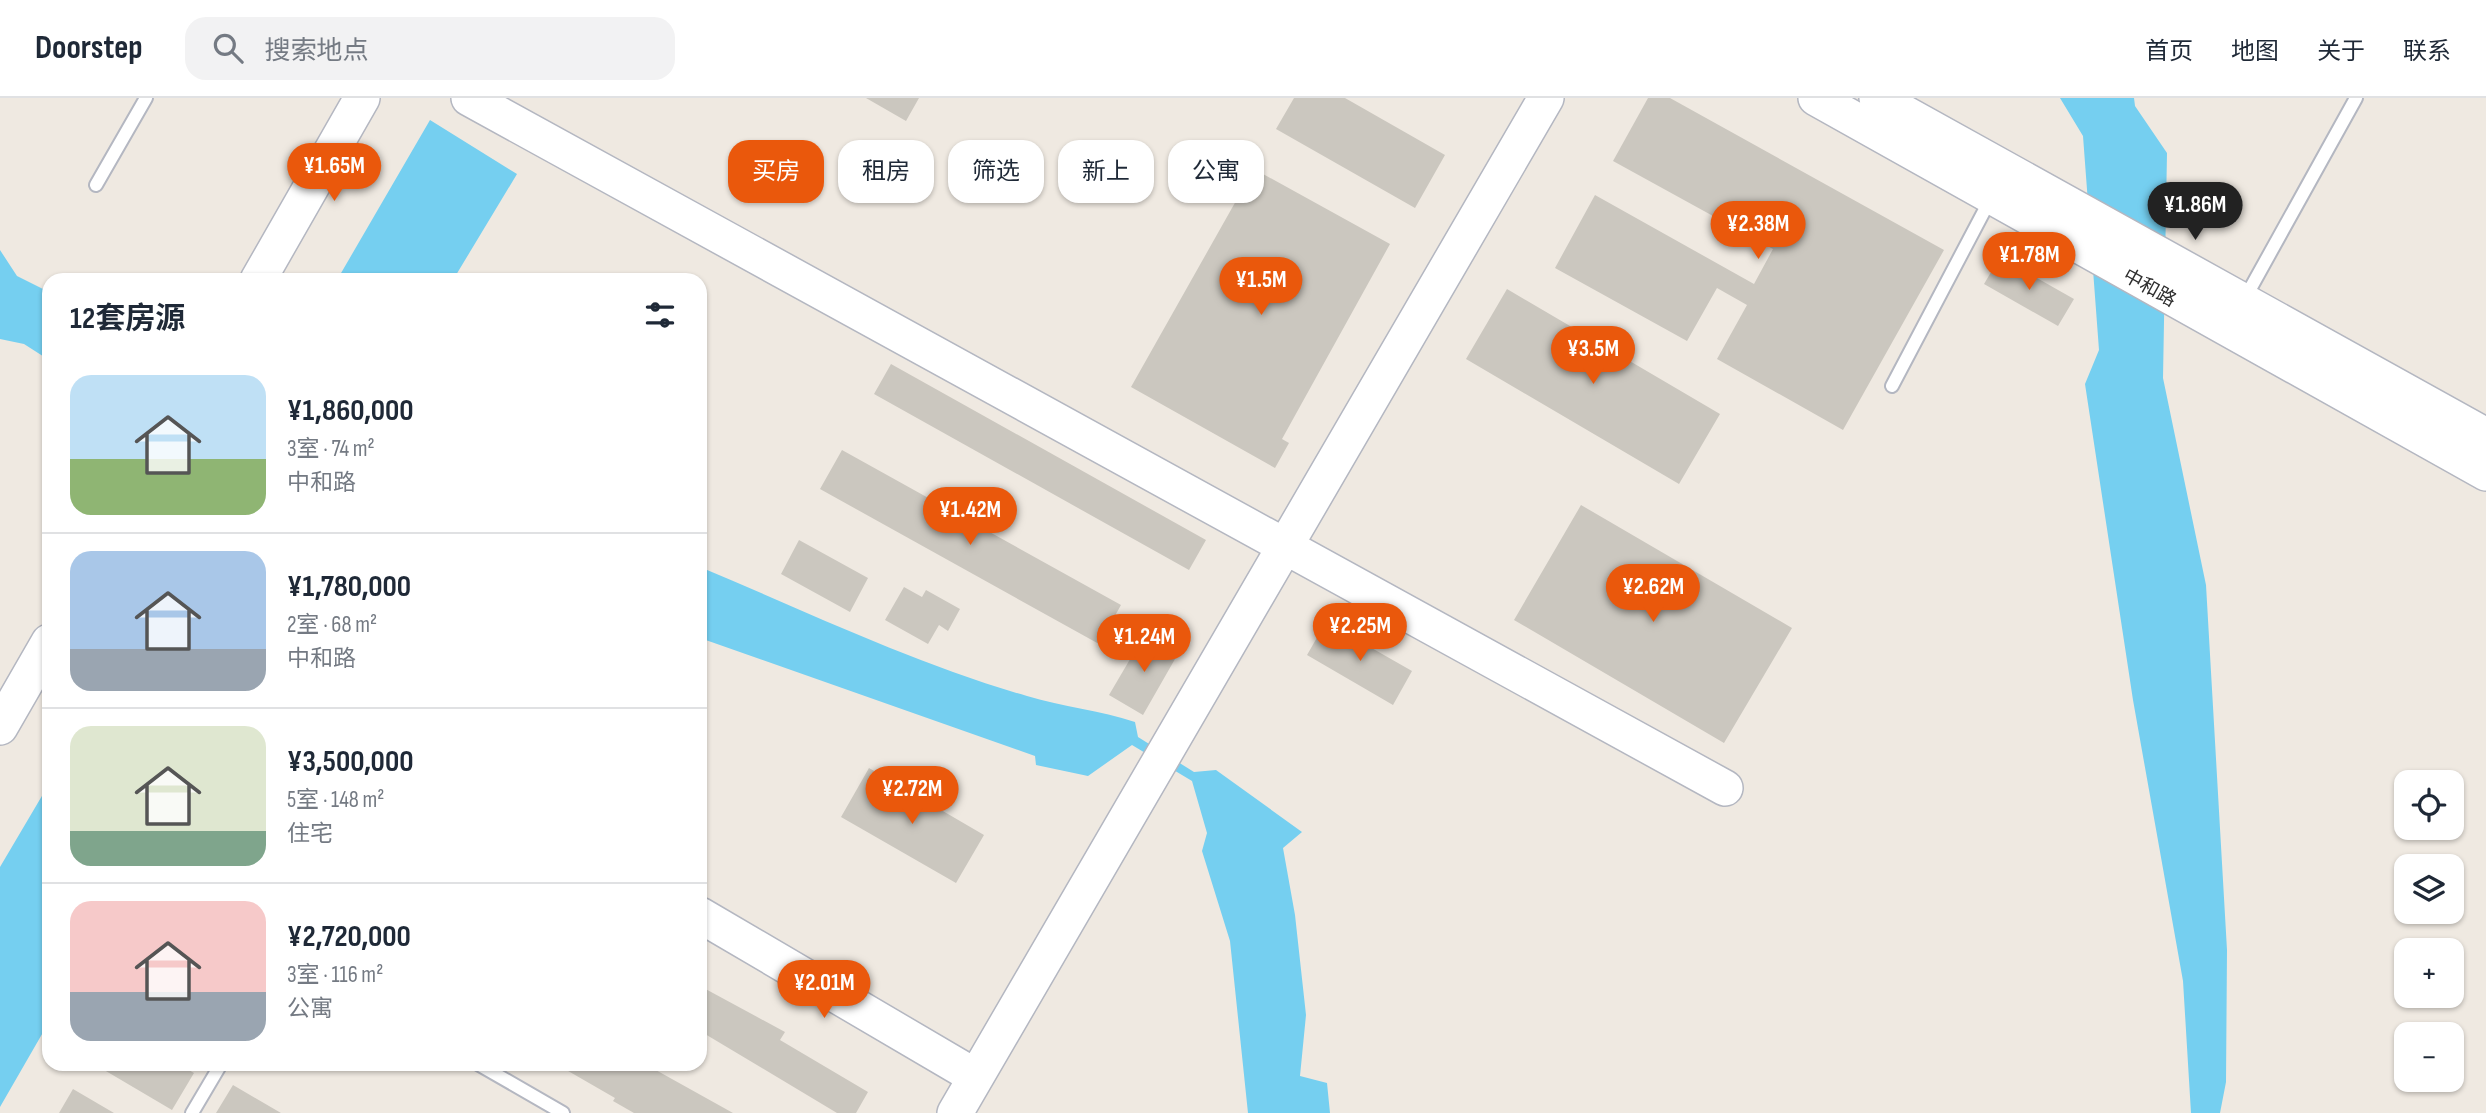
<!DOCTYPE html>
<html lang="zh">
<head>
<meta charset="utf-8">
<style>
	body { margin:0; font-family:"Sofia Sans Condensed","Noto Sans SC",sans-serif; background:#f2f2f3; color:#1f2937; height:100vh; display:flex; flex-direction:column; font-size:26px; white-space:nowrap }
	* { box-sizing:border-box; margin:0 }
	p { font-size:23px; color:#747a83 }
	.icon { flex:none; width:38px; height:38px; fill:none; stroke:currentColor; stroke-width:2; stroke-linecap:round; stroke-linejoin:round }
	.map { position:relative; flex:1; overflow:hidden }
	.sheet { position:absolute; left:42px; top:175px; width:665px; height:798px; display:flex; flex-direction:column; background:#fff; border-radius:21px; box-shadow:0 2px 5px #0004 }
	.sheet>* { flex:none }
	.hud { position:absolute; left:728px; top:42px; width:665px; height:63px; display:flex; gap:14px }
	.buttons { position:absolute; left:2394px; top:672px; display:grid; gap:14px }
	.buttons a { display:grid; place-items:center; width:70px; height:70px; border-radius:14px; background:#fff; box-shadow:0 2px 5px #0004; font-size:35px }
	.price { position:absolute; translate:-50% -60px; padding:0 16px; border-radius:24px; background:#ea580c; color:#fff; font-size:23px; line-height:46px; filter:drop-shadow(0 2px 4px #0008) }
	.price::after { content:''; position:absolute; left:50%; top:42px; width:21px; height:16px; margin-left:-10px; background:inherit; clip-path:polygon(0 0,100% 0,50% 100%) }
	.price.current { background:#222; color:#fff }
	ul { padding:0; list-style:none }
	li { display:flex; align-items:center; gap:21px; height:175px; padding:0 28px }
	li+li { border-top:2px solid #e0e1e3 }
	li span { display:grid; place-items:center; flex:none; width:196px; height:140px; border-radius:21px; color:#555 }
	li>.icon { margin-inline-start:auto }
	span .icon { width:84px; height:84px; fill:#fffc; stroke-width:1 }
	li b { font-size:30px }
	h2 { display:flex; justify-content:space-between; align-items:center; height:84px; padding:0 28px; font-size:30px }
	.pill { padding:0 24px; border-radius:21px; background:#fff; box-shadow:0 2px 5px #0004; font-size:24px; line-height:63px }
	.pill.current { background:#ea580c; color:#fff }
	header { display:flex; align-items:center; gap:42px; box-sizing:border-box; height:98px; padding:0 35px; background:#fff; border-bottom:2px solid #e0e1e3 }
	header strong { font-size:33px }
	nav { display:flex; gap:38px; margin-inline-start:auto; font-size:24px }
	.search { width:490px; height:63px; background:#f2f2f3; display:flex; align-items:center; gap:18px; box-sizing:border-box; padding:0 24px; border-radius:21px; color:#747a83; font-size:26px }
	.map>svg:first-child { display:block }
	.water { fill:#75cff0 }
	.building { fill:#cbc7bf }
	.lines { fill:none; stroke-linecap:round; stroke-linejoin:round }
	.lane-casing { stroke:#b4b7c1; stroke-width:16 }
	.secondary-casing { stroke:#b4b7c1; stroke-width:38 }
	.lane { stroke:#fff; stroke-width:12 }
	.secondary { stroke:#fff; stroke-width:35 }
	.labels { text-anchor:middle; stroke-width:6; stroke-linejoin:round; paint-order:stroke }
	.street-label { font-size:19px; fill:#2e2e2e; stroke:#fff }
</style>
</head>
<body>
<header>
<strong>Doorstep</strong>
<div class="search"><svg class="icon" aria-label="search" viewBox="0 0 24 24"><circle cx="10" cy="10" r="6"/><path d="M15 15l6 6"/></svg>搜索地点</div>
<nav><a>首页</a><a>地图</a><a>关于</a><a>联系</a></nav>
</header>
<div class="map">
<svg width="2486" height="1015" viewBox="0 0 2486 1015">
	<rect width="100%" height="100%" fill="#efe9e1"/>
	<path class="water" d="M2060,0H2134L2135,8L2167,55L2163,280L2206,487L2227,852L2226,984L2220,1015H2191L2183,883L2133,602L2085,286L2099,252L2083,38Z
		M430,22L517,76L453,182H337Z
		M0,152L17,178L49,194V262L24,246L0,241Z
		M700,469C808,514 915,566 1027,598C1063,609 1100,612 1135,624L1138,639L1194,674L1216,672L1302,734L1283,750L1295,817L1306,917L1300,978L1327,985L1330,1015H1248L1230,843L1202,753L1207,735L1192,683L1132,647L1088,678L1036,667L1035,658L700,540Z
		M49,686V924L0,1009V769Z"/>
	<path class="building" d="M866,0H919L906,23Z
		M1294,0H1345L1445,57L1415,110L1276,31Z
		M1648,0H1670L1944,152L1843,332L1717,261L1747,207L1717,190L1687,243L1555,170L1595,97L1754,186L1773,151L1613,63Z
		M1254,71L1390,146L1282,341L1289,345L1275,370L1131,289Z
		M2000,159L2074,201L2058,228L1984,186Z
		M1507,191L1720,316L1679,386L1466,261Z
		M891,266L1206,442L1189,472L874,296Z
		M842,352L1121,507L1099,546L820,391Z
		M1581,407L1792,530L1724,645L1514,522Z
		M799,442L868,480L850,514L781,476Z
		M904,489L922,499L926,492L960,511L948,533L939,527L928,546L885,522Z
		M1326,524L1412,573L1393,607L1307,557Z
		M1146,534L1179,554L1143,617L1109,597Z
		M869,670L984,737L956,785L841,719Z
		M700,888L785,934L780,942L868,994L856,1015H837L700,933Z
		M94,966H178L194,975L172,1012Z
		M556,966H645L733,1015H634L613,1003L615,1000Z
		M233,987L281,1015H216Z
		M73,991L114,1015H59Z"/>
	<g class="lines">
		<defs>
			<path id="lane" d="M96,87L146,0
				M2244,202L2356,0
				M1892,288L1991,100
				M478,966L563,1015
				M192,1015L221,966"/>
			<path id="secondary" d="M469,0L1725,690
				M1816,0L2486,375
				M1877,0L2486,338
				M258,182L362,0
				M0,629L49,544
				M700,817L976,979
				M955,1015L1546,0"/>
		</defs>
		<use href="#lane" class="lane-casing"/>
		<use href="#secondary" class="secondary-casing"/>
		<use href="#lane" class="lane"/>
		<use href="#secondary" class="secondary"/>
	</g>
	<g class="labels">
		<g class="street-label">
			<text transform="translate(2150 189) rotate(29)" y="7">中和路</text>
		</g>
	</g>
</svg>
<div class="buttons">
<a><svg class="icon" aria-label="locate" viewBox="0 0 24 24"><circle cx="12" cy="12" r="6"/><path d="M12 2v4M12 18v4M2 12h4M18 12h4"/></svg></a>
<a><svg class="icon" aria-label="layers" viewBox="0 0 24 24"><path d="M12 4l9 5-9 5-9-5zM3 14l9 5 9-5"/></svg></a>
<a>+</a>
<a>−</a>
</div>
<b class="price" style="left:334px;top:105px">¥1.65M</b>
<b class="price current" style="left:2195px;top:144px">¥1.86M</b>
<b class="price" style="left:1758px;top:163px">¥2.38M</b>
<b class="price" style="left:2029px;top:194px">¥1.78M</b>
<b class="price" style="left:1261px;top:219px">¥1.5M</b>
<b class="price" style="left:1593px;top:288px">¥3.5M</b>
<b class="price" style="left:970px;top:449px">¥1.42M</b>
<b class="price" style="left:1653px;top:526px">¥2.62M</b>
<b class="price" style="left:1360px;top:565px">¥2.25M</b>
<b class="price" style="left:1144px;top:576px">¥1.24M</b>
<b class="price" style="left:912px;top:728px">¥2.72M</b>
<b class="price" style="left:824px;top:922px">¥2.01M</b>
<div class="hud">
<a class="pill current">买房</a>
<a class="pill">租房</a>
<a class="pill">筛选</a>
<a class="pill">新上</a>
<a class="pill">公寓</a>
</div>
<section class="sheet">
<h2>12套房源<svg class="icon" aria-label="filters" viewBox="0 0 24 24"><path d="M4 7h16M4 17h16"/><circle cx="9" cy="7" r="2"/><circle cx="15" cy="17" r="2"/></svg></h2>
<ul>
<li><span style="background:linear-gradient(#bfe0f5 60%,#8fb573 0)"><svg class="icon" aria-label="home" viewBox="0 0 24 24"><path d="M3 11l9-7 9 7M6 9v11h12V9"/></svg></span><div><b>¥1,860,000</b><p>3室 · 74 m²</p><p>中和路</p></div></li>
<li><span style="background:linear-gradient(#a9c7e8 70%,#9aa5b1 0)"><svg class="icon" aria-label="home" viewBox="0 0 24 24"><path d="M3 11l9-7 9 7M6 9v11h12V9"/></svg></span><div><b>¥1,780,000</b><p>2室 · 68 m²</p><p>中和路</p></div></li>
<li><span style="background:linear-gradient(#dfe7d0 75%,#7fa58c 0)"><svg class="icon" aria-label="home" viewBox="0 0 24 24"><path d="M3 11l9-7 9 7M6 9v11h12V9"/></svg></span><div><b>¥3,500,000</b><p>5室 · 148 m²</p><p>住宅</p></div></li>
<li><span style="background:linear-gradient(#f6c9c9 65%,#9aa5b1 0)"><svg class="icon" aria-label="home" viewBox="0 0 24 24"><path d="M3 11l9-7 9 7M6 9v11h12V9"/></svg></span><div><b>¥2,720,000</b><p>3室 · 116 m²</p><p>公寓</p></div></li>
</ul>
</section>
</div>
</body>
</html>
